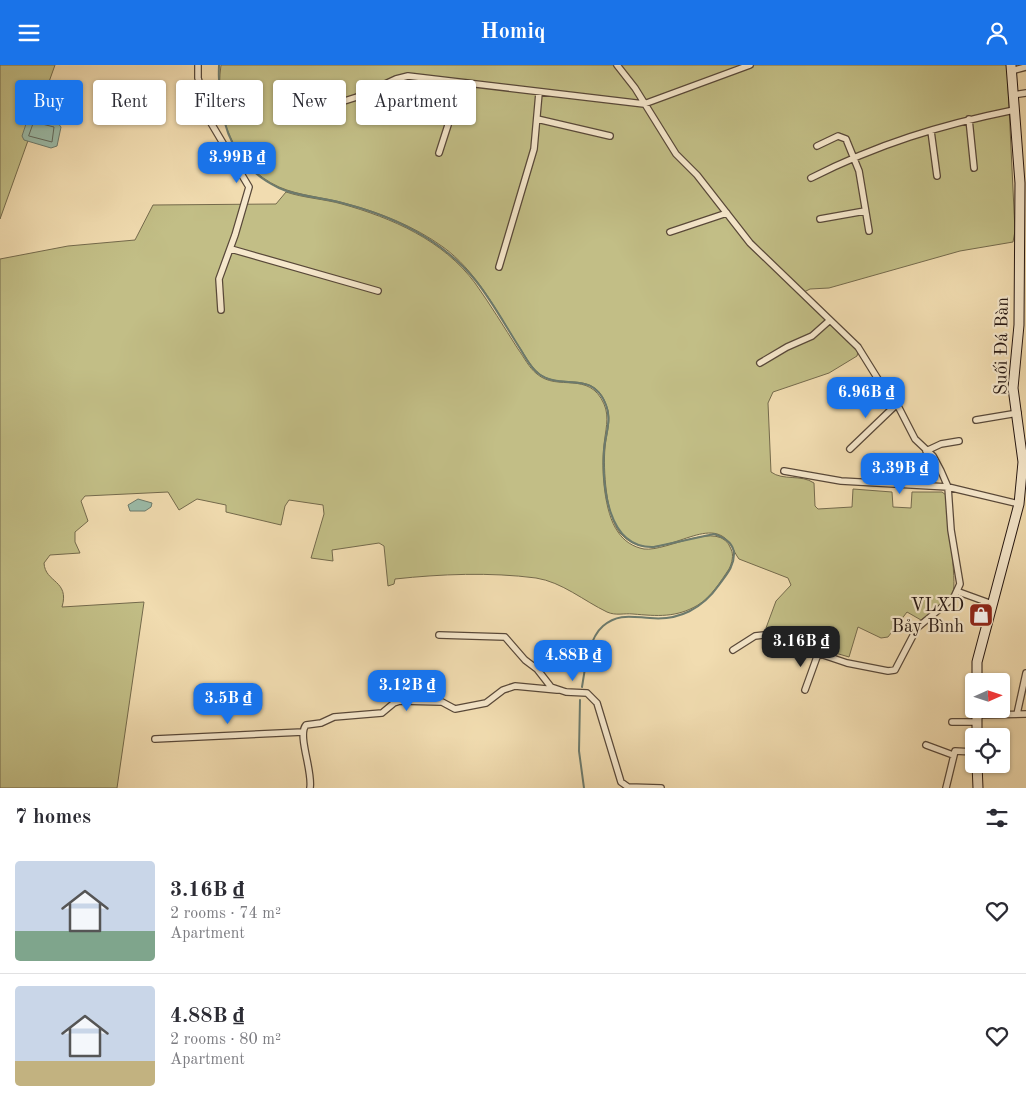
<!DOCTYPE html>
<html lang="en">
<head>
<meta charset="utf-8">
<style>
	body { margin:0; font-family:"Old Standard TT",serif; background:#f2f2f3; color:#2b2b33; height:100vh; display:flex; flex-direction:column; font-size:19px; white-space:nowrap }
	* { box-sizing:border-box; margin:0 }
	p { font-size:16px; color:#7c7c81 }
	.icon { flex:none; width:28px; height:28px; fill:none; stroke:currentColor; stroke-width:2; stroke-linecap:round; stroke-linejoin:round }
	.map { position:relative; height:723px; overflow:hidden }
	.panel { display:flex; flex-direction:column; background:#fff; flex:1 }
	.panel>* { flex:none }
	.guide { position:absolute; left:15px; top:15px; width:500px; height:45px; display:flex; gap:10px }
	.needle { width:32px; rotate:87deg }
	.fabs { position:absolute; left:965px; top:608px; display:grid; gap:10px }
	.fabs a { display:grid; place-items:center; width:45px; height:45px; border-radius:5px; background:#fff; box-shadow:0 1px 4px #0004; font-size:25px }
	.price { position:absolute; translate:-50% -42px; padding:0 11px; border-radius:10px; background:#1a73e8; color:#fff; font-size:16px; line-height:32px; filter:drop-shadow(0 1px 2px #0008) }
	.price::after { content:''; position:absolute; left:50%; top:30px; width:15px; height:11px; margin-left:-8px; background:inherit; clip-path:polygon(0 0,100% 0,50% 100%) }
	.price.active { background:#222; color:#fff }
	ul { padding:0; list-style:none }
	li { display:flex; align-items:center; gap:15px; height:125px; padding:0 15px }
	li+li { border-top:1px solid #e1e1e2 }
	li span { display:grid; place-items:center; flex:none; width:140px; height:100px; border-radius:5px; color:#555 }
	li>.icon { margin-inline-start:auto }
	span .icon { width:60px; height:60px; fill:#fffc; stroke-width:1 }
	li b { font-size:21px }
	h2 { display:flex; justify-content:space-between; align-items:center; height:60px; padding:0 15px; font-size:21px }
	.tag { padding:0 18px; border-radius:5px; background:#fff; box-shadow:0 1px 4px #0004; font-size:18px; line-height:45px }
	.tag.active { background:#1a73e8; color:#fff }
	header { display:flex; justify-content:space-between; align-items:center; height:65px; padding:0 15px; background:#1a73e8; color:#fff; font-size:22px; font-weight:700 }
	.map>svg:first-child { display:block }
	.green { fill:#c2be86; stroke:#746a4c }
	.water { fill:#9bbca9; stroke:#6c7a6c }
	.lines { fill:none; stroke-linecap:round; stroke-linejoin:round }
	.shore { stroke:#60695d; stroke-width:1 }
	.stream { stroke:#6c7a6c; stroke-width:2 }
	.street-casing { stroke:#584839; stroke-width:8 }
	.secondary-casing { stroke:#251611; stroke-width:11 }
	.street { stroke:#f6e8cc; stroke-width:5.5 }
	.secondary { stroke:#f6e8cc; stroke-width:9 }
	.labels { text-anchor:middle; stroke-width:4.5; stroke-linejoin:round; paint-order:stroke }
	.street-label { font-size:18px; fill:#251611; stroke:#f6e8cc }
	.poi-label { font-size:18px; fill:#251611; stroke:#f6e8cc; text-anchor:end }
</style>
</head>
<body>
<header><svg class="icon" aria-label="menu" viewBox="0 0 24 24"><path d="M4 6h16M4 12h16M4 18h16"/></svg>Homiq<svg class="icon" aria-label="person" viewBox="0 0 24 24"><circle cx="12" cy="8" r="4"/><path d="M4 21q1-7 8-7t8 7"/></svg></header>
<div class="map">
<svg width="1026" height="723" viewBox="0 0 1026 723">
	<rect width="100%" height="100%" fill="#f1dcb0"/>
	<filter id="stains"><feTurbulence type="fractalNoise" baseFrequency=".004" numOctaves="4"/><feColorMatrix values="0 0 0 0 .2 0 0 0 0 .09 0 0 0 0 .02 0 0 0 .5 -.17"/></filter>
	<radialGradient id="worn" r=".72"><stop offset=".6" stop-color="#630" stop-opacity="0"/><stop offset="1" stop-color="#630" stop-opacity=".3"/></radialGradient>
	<path class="green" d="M0,0H55L0,154Z
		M221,0H1007L1015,166L1013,177L960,186L829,223L810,224L800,229L858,287L857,291L829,308L773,327L768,338L771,407C783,416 801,409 814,418L815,441L818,444L852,442L853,424L892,427L893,442L911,443L912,427H942L946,430C947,445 957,519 953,527C949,538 931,548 921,555L907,547L888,572L881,573L858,562L849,592L774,570L766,563L776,536L791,520L788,513L739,494C733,486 731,476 722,471C696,456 652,504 620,468C606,451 603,404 605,383C606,369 612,355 607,342C595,304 564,325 541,310C530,302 524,288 516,277C495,243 475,205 443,182C414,161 379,147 344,138C323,132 300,131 279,122C233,101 214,49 221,0Z
		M286,127C304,133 324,134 342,139C392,153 443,175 475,218C490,239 504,262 518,284C524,292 529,303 537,309C558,327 589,305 604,339C610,352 605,367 604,380C601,403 604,448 618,467C624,476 633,482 644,484C667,487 720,453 731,484C734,490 732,498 729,504C721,516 711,532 698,540C676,553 657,551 633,549C624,548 616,551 607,547C584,536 562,517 536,513C490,507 441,509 395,514L394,519L388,521L384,481L379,478L332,485L333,496L311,493L324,449L323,440L289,435L285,441L281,460L226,447V440L197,434L179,445L168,427L85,431L81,436L88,456L75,467V477L80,488L50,490L44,498C45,518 70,515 62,542L144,537L117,723H0V194L68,181L135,175L153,140L276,139Z"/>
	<path class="water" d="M31,51L57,57L61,62L57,81L51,83L24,75L22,71L28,53Z
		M138,434L152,438L151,442L145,446H130L128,440Z"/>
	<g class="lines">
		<path class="shore" d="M34,57L54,62L52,77L29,71Z"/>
		<path class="stream" d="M219,0C217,51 229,100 279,123C298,132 321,132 342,138C393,151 442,174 476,216C492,236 505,260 519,282C525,291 530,303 539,309C562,326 592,304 606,340C612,355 605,370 604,385C602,420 607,484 654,482L714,469C723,472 734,478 734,489C734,502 726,510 719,520C703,543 679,556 650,553C632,552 618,548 603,561C588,574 585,604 582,622
			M580,635L579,686L584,723"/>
		<defs>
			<path id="street" d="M198,0V13L211,58L249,122L235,170L219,214L221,245
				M617,0L635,23L676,89L697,110L750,178L858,282L881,319L897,339L915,374L933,391L941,406L948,422L951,465L960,519L954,532L917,563L895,605L888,606L847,598L764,570L755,571L733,585
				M1011,6L1026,2
				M1013,30L1026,28
				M319,44L357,32L396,14L408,11L644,39L750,0
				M537,54L610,71
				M969,54L974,103
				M931,66L937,111
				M817,81L838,71L846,74L859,106L869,166
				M439,88L448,60L454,18
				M811,113C878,79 940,60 1014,45
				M820,154L865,146
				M670,167L727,148
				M231,184L378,226
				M499,202L534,84L539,28
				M760,298L787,282L812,271L830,255
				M976,355L1018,348
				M850,384L897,339
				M926,386L941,379L959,376
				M784,406L841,416L948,422L1019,439
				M959,527L992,539
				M439,570L505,572L525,595L537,604L551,622L566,627L587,628L597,638L621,717L628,722L661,723
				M805,625L818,589
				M1017,649L1026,608
				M977,650L1026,649
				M952,657H977
				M155,674L303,667
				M926,680L953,690
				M310,723C313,706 297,670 306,660L321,658L334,652L382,648L394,638L400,636L442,637L455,644L486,638L503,625L515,621L557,625
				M946,723L955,686L974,687"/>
			<path id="secondary" d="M977,616V597L1019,439L1023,397L1013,323L1019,260L1020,118L1011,0
				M977,671V644
				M977,699L978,723"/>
		</defs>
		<use href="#street" class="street-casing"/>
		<use href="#secondary" class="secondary-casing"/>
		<use href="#street" class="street"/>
		<use href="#secondary" class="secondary"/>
	</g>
	<defs>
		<symbol id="shop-square" viewBox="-11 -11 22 22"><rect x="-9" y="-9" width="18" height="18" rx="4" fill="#8f2418" stroke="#f6e8cc"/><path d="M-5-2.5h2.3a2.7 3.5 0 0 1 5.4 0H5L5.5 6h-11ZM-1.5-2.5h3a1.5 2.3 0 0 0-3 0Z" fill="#fff"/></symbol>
	</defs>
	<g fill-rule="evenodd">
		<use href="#shop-square" x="967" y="536" width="28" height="28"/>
	</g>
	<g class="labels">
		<g class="street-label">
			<text transform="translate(1001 281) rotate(-89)" y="6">Suối Đá Bàn</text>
		</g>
		<g class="poi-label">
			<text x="964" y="546">VLXD<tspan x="964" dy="21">Bảy Bình</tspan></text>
		</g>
	</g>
	<rect width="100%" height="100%" filter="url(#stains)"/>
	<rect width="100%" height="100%" fill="url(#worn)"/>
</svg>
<div class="fabs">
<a><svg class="needle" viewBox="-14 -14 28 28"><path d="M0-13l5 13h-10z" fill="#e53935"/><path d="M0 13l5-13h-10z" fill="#7c7c81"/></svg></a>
<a><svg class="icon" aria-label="locate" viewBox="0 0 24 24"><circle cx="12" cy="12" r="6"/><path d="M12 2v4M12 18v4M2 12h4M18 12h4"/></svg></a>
</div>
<b class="price" style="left:237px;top:119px">3.99B ₫</b>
<b class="price" style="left:866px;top:354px">6.96B ₫</b>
<b class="price" style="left:900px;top:430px">3.39B ₫</b>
<b class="price active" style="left:801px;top:603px">3.16B ₫</b>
<b class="price" style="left:573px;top:617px">4.88B ₫</b>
<b class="price" style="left:407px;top:647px">3.12B ₫</b>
<b class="price" style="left:228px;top:660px">3.5B ₫</b>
<div class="guide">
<a class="tag active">Buy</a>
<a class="tag">Rent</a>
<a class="tag">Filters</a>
<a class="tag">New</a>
<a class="tag">Apartment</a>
</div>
</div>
<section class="panel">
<h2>7 homes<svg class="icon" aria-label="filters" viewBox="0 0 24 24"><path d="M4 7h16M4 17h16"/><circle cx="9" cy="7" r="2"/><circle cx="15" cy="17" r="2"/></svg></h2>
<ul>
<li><span style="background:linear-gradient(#c9d6e8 70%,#7fa58c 0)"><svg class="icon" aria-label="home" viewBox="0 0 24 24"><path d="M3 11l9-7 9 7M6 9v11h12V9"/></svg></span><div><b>3.16B ₫</b><p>2 rooms · 74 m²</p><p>Apartment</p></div><svg class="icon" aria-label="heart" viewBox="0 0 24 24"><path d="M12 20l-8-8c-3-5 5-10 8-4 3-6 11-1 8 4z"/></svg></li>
<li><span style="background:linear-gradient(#c9d6e8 75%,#c2b280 0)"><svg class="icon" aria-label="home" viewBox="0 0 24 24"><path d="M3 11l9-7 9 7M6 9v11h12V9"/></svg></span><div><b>4.88B ₫</b><p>2 rooms · 80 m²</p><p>Apartment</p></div><svg class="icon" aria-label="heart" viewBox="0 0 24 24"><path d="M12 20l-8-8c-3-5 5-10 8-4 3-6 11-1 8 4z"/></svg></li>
</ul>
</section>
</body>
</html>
